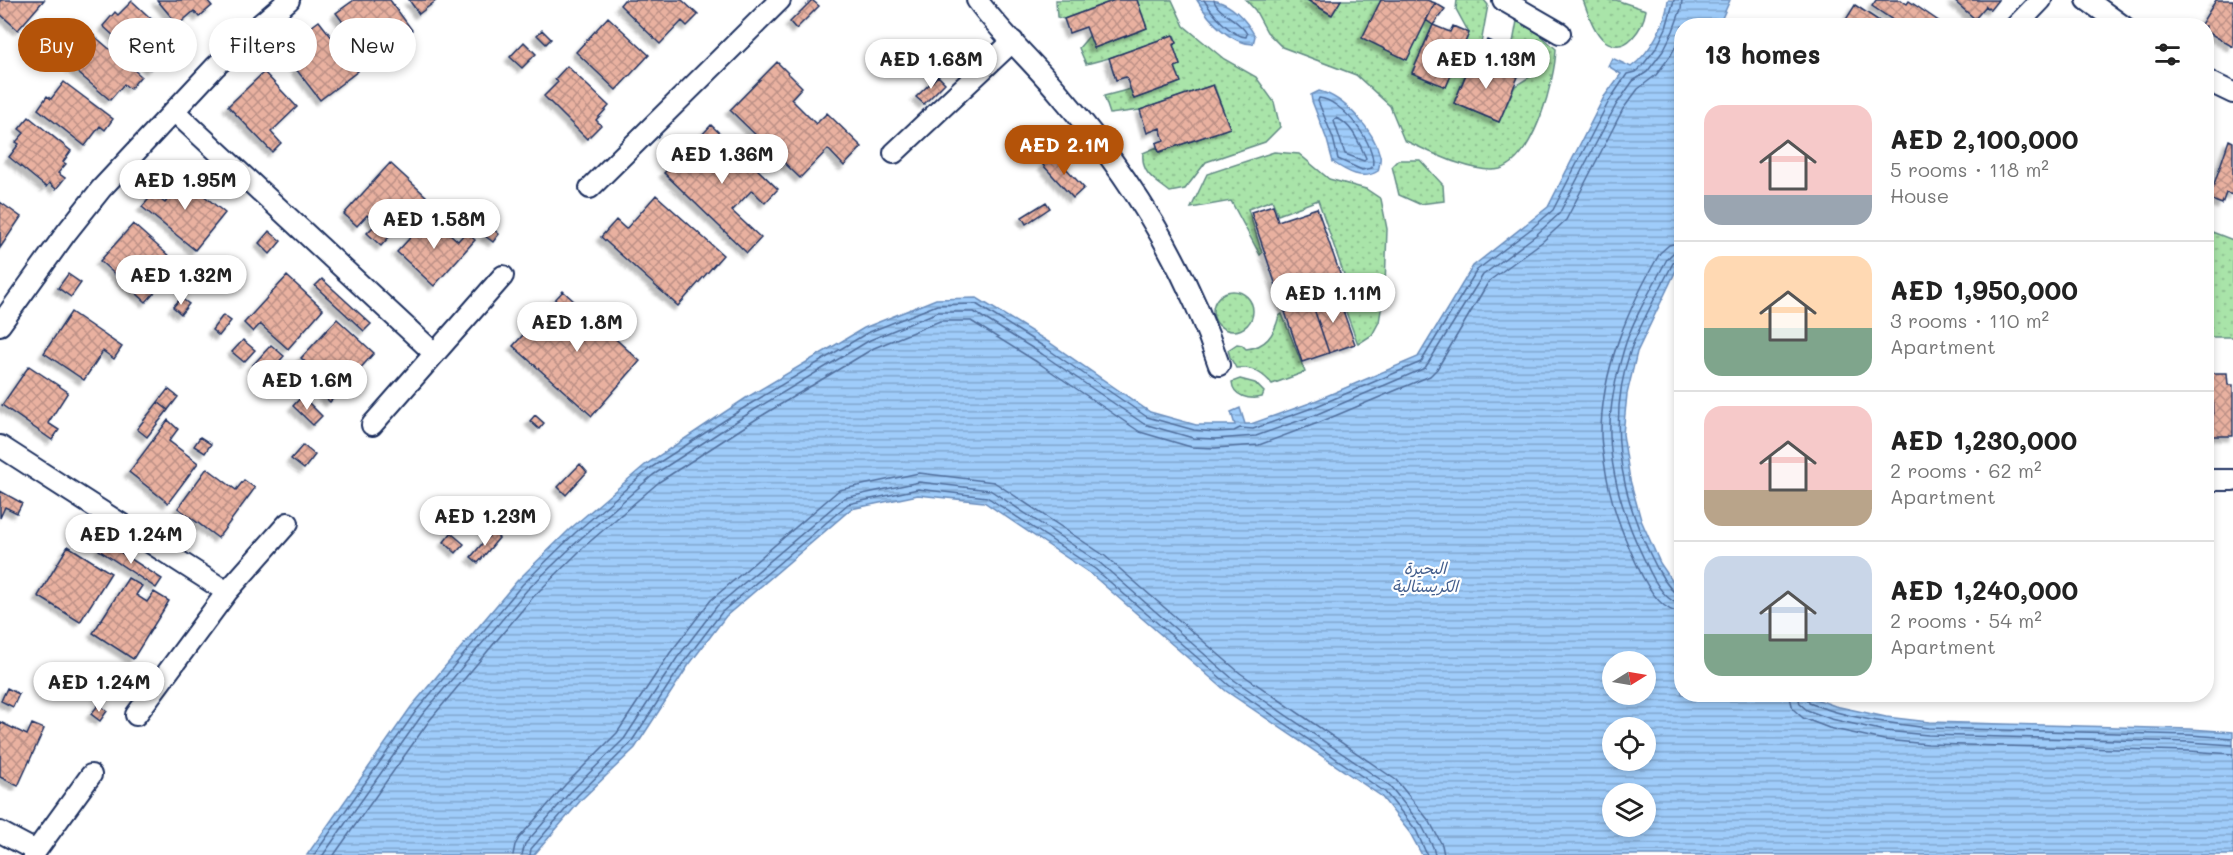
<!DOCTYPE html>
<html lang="en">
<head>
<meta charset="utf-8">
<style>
	body { margin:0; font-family:Mali,"Playpen Sans Arabic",sans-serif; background:#f6f6f6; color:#222; height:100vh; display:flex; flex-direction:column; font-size:22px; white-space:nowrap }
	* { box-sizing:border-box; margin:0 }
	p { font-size:20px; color:#767676 }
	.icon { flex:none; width:33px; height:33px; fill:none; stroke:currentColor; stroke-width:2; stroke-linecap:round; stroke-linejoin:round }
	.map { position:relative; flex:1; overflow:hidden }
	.details { position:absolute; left:1674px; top:18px; width:540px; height:684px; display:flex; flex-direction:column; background:#fff; border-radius:24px; box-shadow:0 3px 9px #0003 }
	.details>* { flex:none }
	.guide { position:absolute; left:18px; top:18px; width:570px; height:54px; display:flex; gap:12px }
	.needle { width:39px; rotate:79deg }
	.fabs { position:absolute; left:1602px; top:651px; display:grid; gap:12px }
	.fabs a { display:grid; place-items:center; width:54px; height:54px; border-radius:50%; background:#fff; box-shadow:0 3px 9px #0003; font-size:30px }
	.price { position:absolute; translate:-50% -51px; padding:0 14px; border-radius:21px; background:#fff; color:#222; font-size:20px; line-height:39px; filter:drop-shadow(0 2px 3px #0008) }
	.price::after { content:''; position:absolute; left:50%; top:36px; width:18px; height:14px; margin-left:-9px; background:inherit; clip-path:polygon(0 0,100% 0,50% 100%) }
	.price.selected { background:#b45309; color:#fff }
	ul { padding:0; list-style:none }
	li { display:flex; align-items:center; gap:18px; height:150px; padding:0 30px }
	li+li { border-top:2px solid #e0e0e0 }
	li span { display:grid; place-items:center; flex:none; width:168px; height:120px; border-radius:18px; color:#555 }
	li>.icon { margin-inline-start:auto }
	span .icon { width:72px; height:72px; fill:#fffc; stroke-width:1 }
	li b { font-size:26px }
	h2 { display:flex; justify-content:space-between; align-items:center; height:72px; padding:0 30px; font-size:26px }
	.tag { padding:0 21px; border-radius:27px; background:#fff; box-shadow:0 3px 9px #0003; font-size:21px; line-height:54px }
	.tag.selected { background:#b45309; color:#fff }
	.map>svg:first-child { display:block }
	.park { fill:url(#park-dots); stroke:#628a84; stroke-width:1.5 }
	.water { fill:url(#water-rules); stroke:#6a8dbc; stroke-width:1.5; fill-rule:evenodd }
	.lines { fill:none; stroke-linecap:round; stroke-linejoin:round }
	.shore { stroke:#506e9c; stroke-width:1.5 }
	.building { fill:url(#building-cross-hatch); stroke:#1b2f5e; stroke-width:1.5; filter:url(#shadow) }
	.minor-casing { stroke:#1b2f5e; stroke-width:24 }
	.minor { stroke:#fff; stroke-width:20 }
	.labels { text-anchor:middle; stroke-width:4.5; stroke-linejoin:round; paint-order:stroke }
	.water-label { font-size:16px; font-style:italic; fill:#435e8d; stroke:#fff }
</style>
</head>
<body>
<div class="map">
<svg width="2233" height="855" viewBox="0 0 2233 855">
	<defs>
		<pattern id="park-dots" width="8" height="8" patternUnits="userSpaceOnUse" patternTransform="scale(1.5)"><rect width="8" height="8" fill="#a9e4a9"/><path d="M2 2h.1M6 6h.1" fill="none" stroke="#91c494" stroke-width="1.8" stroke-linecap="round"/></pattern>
		<pattern id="water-rules" width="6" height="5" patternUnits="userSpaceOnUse" patternTransform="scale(1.5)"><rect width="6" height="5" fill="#9fccfa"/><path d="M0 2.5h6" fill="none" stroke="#81a6ce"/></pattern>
		<pattern id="building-cross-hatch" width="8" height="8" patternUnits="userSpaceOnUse" patternTransform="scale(1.5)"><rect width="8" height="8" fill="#e9b1a0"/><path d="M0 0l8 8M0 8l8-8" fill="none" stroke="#bc9086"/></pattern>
		<filter id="shadow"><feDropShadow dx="-4.5" dy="4.5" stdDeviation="1.5" flood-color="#0004"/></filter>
	</defs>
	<rect width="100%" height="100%" fill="#fff"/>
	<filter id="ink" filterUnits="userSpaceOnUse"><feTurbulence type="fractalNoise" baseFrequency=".0167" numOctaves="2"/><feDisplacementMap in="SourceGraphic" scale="12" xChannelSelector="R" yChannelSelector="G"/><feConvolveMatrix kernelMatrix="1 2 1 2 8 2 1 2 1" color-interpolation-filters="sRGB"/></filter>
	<g filter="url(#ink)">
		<path class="park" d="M1056,0H1115L1064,19L1057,17Z
			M1137,0H1172L1184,26L1224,59L1256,77L1274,102L1280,127L1265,142L1206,162L1185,189L1170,192C1155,180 1141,174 1143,153L1157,147L1159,152L1229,128L1214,85L1140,110L1110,114L1104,96L1131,89L1134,99L1180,82L1175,67L1180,65L1173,45L1177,43L1174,35L1109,58L1086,64L1079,48L1090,35L1094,48L1147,28Z
			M1246,0H1307L1331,15L1341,0H1381L1363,38L1426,20L1433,25L1412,72L1446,87L1469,33L1456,9L1457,0H1484L1488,5L1478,60L1472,58L1454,103L1499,122L1515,86L1533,75L1512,48L1517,21L1537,32L1556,49C1555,79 1534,160 1500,169C1475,175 1428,151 1404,140L1390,106L1356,75L1282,47L1267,32L1255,10Z
			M1583,0H1616L1646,10C1643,27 1627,56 1605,41C1594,33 1588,13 1583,0Z
			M1274,152L1299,154L1329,179L1366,189L1381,199L1387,229L1385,286L1379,322L1372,335L1358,344L1340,296L1350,292L1318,200L1278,215L1272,200L1248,209L1262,253L1260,255L1231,201L1191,208L1207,174Z
			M1398,160H1420L1443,185L1444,201L1419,204L1399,195L1392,166Z
			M2207,230L2233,240V337H2207Z
			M1213 311a20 20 0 1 1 40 0a20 20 0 1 1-40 0Z
			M1282,314L1305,372L1272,384C1262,372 1251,366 1236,368L1230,357L1228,350L1237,344L1242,345L1246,349C1266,347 1274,335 1279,316Z
			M1240,379L1255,383L1264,392L1262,397C1250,400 1233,397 1232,382Z"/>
		<path class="water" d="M1197,0C1203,0 1211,0 1217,1C1234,6 1247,22 1255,36L1253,44C1229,43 1209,20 1197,0Z
			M1668,0H1730L1719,25L1682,26L1681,260L1637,352L1627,394L1623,434L1630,480L1641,520L1660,563L1681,594L1682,694L1805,695L1835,706L1886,717L1929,722L2190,729L2233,732V855H1422L1410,833L1381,796L1226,691L1091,574L984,502L918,495L851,509L726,616L688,666L635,748L582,799L534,855H307L411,707L517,581L570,529L645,465L746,398L864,328L936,299L977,298L1050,343L1150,412L1196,425H1235L1231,412L1240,408L1245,424H1251L1310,403L1418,357L1473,266L1548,207L1604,97L1621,74L1608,66L1612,58L1631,67C1650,53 1666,24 1668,0ZM1612,662H1646V694H1612ZM1612,728H1646V760H1612ZM1612,794H1646V826H1612Z
			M1319,91C1344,97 1374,130 1380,156C1381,161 1379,167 1378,171C1363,181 1347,172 1333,162L1327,140L1312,101L1311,95Z"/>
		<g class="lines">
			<path class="shore" d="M1204,0C1212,13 1231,36 1246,37L1247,34C1240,20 1216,12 1214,0
				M1319,98C1341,99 1379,146 1372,168L1362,170L1338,159L1333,138L1318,101Z
				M1336,118C1352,124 1359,143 1366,158L1364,161L1345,154L1334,121Z
				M1682,242L1669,245L1660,253C1629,307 1601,369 1601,434C1601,443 1603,452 1604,461C1610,501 1620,529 1637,565C1645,583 1660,612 1682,613
				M1682,252L1673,253L1667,259C1653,286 1632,321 1624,349C1616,376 1609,407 1610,435C1611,479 1626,522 1645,561C1651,575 1664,603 1682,604
				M1682,259L1673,263C1659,291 1642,320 1631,349C1607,418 1619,490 1650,554C1655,565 1670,595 1682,596
				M1789,694L1793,709L1803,718L1829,728L1884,740L1928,744L2189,751L2233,754
				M1798,694L1800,704L1807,710L1831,719L1885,731L1928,735L2189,742L2233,745
				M1806,694L1809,703C1847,718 1887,723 1928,728L2190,735L2233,738
				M314,855L416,711L522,585L575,533L649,469L750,404L867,333L937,305L976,304L1046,348L1147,417L1194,430L1215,432L1234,431L1240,428L1253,429L1312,408L1421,362L1477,270L1531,229L1553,210L1609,101L1627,74L1635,72L1642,66L1657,47L1666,28L1674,0
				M323,855L422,715L527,590L580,539L653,475L754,410L870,340L938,312H974L1042,354L1144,424L1193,438L1215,439L1256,436L1315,415L1425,368L1483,275L1536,235L1559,214L1616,105L1633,81L1647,72L1663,51L1673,31L1681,9L1682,0
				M334,855L429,721L534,596L586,545L659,482L758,418L874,348L940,321H971L1037,362L1140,432L1191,447L1215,448L1259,445L1318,423L1430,376L1437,369L1489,281L1542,242L1566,220L1623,109L1638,89L1656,75L1671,55L1682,34
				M513,855L515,845L519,838L566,784L617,733L670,653L711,600L839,490L919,473L994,482L1105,556L1240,673L1396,780L1430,822L1442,845L1444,855
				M522,855L525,844L572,790L624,739L677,658L717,606L844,498L919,482L990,490L1100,563L1234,680L1390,786L1422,826L1433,847L1435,855
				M530,855L531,849L578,795L630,744L683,663L722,612L848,504L918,489L987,497L1095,569L1230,686L1385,792L1416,830L1427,855"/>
		</g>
		<path class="building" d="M0,0H44L18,30L0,14Z
			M157,0H207L212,6L199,17L194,11L178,25Z
			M354,0H390L412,30L371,60L336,13Z
			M409,0H437L419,14Z
			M624,0H682L698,15L687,26L682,21L660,44L620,5Z
			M812,0L819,6L796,29L790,22Z
			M1115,0H1137L1147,28L1094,48L1086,27L1069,33L1064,19Z
			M1307,0H1341L1332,15Z
			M1381,0H1427L1435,3L1407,60L1362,38Z
			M1876,0H1901L1907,4L1909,1L1946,26H1895L1897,23L1872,6Z
			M1953,0H1998L1990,10L1986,6L1975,19Z
			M2216,0H2233V47L2206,31V26H2200Z
			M132,1L173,39L163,49L166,52L150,69L103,26L115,12L118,15Z
			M1435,3L1445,9L1433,25L1426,20Z
			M1855,5L1887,26H1842Z
			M608,17L649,55L616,90L576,52Z
			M319,21L358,71L320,100L278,46L292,35L301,47L311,40L304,32Z
			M1433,25L1450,32L1453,26L1469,33L1446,87L1412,73Z
			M542,30L551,39L546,44L537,35Z
			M92,34L141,76L130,89L124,84L110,100L71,67L83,53L79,50Z
			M1173,35L1177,43L1173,45L1180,65L1175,67L1181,82L1134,99L1126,77L1116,80L1109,58Z
			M1487,40L1508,49L1498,69L1478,60Z
			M524,42L536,54L522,68L510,57Z
			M1473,58L1518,77L1499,122L1454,103Z
			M777,62L802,87L791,99L816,124L827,113L862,147L844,166L828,149L800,178L730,110Z
			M567,66L609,106L596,120L601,125L587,139L544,96L558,82L555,79Z
			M264,72L297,107L271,132L281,143L272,152L228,106Z
			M938,76L945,83L924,104L916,97Z
			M64,82L113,119L105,130L100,126L85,146L38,109L47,96L51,99Z
			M1213,85L1230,128L1159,152L1156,143L1164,140L1160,128L1147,133L1140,110Z
			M29,117L71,151L63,162L66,164L58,173L65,178L56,189L49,183L46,187L9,157L19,144L16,142L24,133L19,129Z
			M711,125L778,189L765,203L752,190L732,211L761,238L747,253L664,173L677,159L684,166L707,142L701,136Z
			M2229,140L2233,142V195L2226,193L2222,204L2209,199Z
			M1054,155L1084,188L1073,198L1043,165Z
			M390,163L426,196L381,246L367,233L376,224L367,215L357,226L344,214Z
			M173,170L225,213L195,250L142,207L153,194L165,203L173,192L162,184Z
			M656,195L723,255L678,306L601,237L616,220L626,229Z
			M0,202L21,217L0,248Z
			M1046,202L1050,208L1026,224L1022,217Z
			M1273,205L1278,221L1317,208L1346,291L1285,312L1251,212Z
			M430,216L458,241L466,232L475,240L434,286L397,252Z
			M133,224L169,256L145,283L155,292L146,302L100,261Z
			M492,228L499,234L493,242L485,236Z
			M269,231L281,241L270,254L259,243Z
			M187,270L198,279L191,287L180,278Z
			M68,274L81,283L71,297L58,288Z
			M287,276L323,309L288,349L260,324L253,332L244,323Z
			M322,279L371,324L364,331L315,286Z
			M563,291L640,361L592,416L513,346Z
			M1337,294L1355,344L1329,353L1312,303Z
			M181,298L189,304L181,314L173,307Z
			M1312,303L1329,353L1302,362L1285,312Z
			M71,312L122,347L114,359L103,351L84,380L44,353Z
			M223,315L231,321L219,336L212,330Z
			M337,319L374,353L330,402L319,392L328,383L301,358Z
			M243,340L255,350L244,362L232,352Z
			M271,345L284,356L265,377L252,366Z
			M29,366L68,392L48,423L59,430L52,440L2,405Z
			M2212,373H2227L2228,385H2233V436H2213Z
			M168,389L178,397L168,410L158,402Z
			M302,396L322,416L313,425L293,406Z
			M158,402L168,410L147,437L137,429Z
			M535,415L544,423L539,429L530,421Z
			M168,420L178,429L169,441L198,463L168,503L129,472Z
			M200,437L211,444L205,453L194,446Z
			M303,445L315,455L304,469L291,459Z
			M580,464L587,472L566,495L558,487Z
			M207,468L236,490L244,480L255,488L218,538L178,508Z
			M0,491L22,503L17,513L5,507L0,518Z
			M492,532L499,538L478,563L471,557Z
			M451,533L464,544L456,553L444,542Z
			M105,542L162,579L156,588L99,550Z
			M68,546L111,573L80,622L38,596Z
			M128,578L142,586L136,595L147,602L154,592L169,601L133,659L93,633Z
			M7,688L19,694L13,707L1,701Z
			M99,704L107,711L100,721L91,714Z
			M0,722L27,735L32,724L44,729L18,786L0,777Z"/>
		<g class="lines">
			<defs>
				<path id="minor" d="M977,0C1001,33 1032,61 1058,92C1127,172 1186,265 1219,365
					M1503,0L1560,33
					M2087,0L2123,26
					M2016,26L2041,0
					M2206,80L2233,93
					M174,111L434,353
					M894,153L1013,41
					M590,188L780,0
					M0,325L66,233L101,189L215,67L256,28L289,0
					M372,425L503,276
					M0,446L227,592
					M2206,480H2233
					M136,715L227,592L288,523
					M0,832L36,851
					M33,855L91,775"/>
			</defs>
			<use href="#minor" class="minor-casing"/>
			<use href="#minor" class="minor"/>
		</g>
	</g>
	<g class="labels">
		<g class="water-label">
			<text x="1425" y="574">البحيرة<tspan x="1425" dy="18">الكريستالية</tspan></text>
		</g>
	</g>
</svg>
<div class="fabs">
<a><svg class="needle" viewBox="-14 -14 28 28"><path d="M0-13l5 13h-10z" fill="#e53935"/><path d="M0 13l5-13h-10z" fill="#767676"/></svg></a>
<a><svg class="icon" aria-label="locate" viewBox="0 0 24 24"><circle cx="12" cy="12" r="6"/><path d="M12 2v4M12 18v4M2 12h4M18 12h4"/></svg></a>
<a><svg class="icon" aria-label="layers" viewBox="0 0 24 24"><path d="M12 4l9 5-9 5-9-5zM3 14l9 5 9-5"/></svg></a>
</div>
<b class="price" style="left:931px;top:90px">AED 1.68M</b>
<b class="price" style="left:1486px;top:90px">AED 1.13M</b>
<b class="price selected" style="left:1064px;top:176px">AED 2.1M</b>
<b class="price" style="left:722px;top:185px">AED 1.36M</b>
<b class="price" style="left:185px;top:211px">AED 1.95M</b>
<b class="price" style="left:434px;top:250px">AED 1.58M</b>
<b class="price" style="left:181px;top:306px">AED 1.32M</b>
<b class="price" style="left:1333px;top:324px">AED 1.11M</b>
<b class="price" style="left:577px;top:353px">AED 1.8M</b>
<b class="price" style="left:307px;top:411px">AED 1.6M</b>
<b class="price" style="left:485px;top:547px">AED 1.23M</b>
<b class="price" style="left:131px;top:565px">AED 1.24M</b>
<b class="price" style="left:99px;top:713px">AED 1.24M</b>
<div class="guide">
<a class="tag selected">Buy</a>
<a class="tag">Rent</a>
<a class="tag">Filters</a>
<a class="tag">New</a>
</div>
<section class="details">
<h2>13 homes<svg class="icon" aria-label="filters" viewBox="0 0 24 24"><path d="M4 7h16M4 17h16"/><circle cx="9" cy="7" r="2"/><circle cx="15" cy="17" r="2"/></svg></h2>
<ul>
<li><span style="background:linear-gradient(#f6c9c9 75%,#9aa5b1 0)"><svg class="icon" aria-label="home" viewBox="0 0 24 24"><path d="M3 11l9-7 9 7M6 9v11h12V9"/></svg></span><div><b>AED 2,100,000</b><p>5 rooms · 118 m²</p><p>House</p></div></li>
<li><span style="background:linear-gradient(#ffd9b3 60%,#7fa58c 0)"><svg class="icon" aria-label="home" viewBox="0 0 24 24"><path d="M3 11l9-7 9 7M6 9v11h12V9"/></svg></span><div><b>AED 1,950,000</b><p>3 rooms · 110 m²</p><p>Apartment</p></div></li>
<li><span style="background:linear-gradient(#f6c9c9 70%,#b9a48a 0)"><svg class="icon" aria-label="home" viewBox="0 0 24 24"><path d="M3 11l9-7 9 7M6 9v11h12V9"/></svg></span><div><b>AED 1,230,000</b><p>2 rooms · 62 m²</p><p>Apartment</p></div></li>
<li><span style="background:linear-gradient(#c9d6e8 65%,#7fa58c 0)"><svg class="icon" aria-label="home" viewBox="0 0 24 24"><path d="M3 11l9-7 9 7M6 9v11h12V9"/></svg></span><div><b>AED 1,240,000</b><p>2 rooms · 54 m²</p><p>Apartment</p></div></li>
</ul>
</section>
</div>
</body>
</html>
